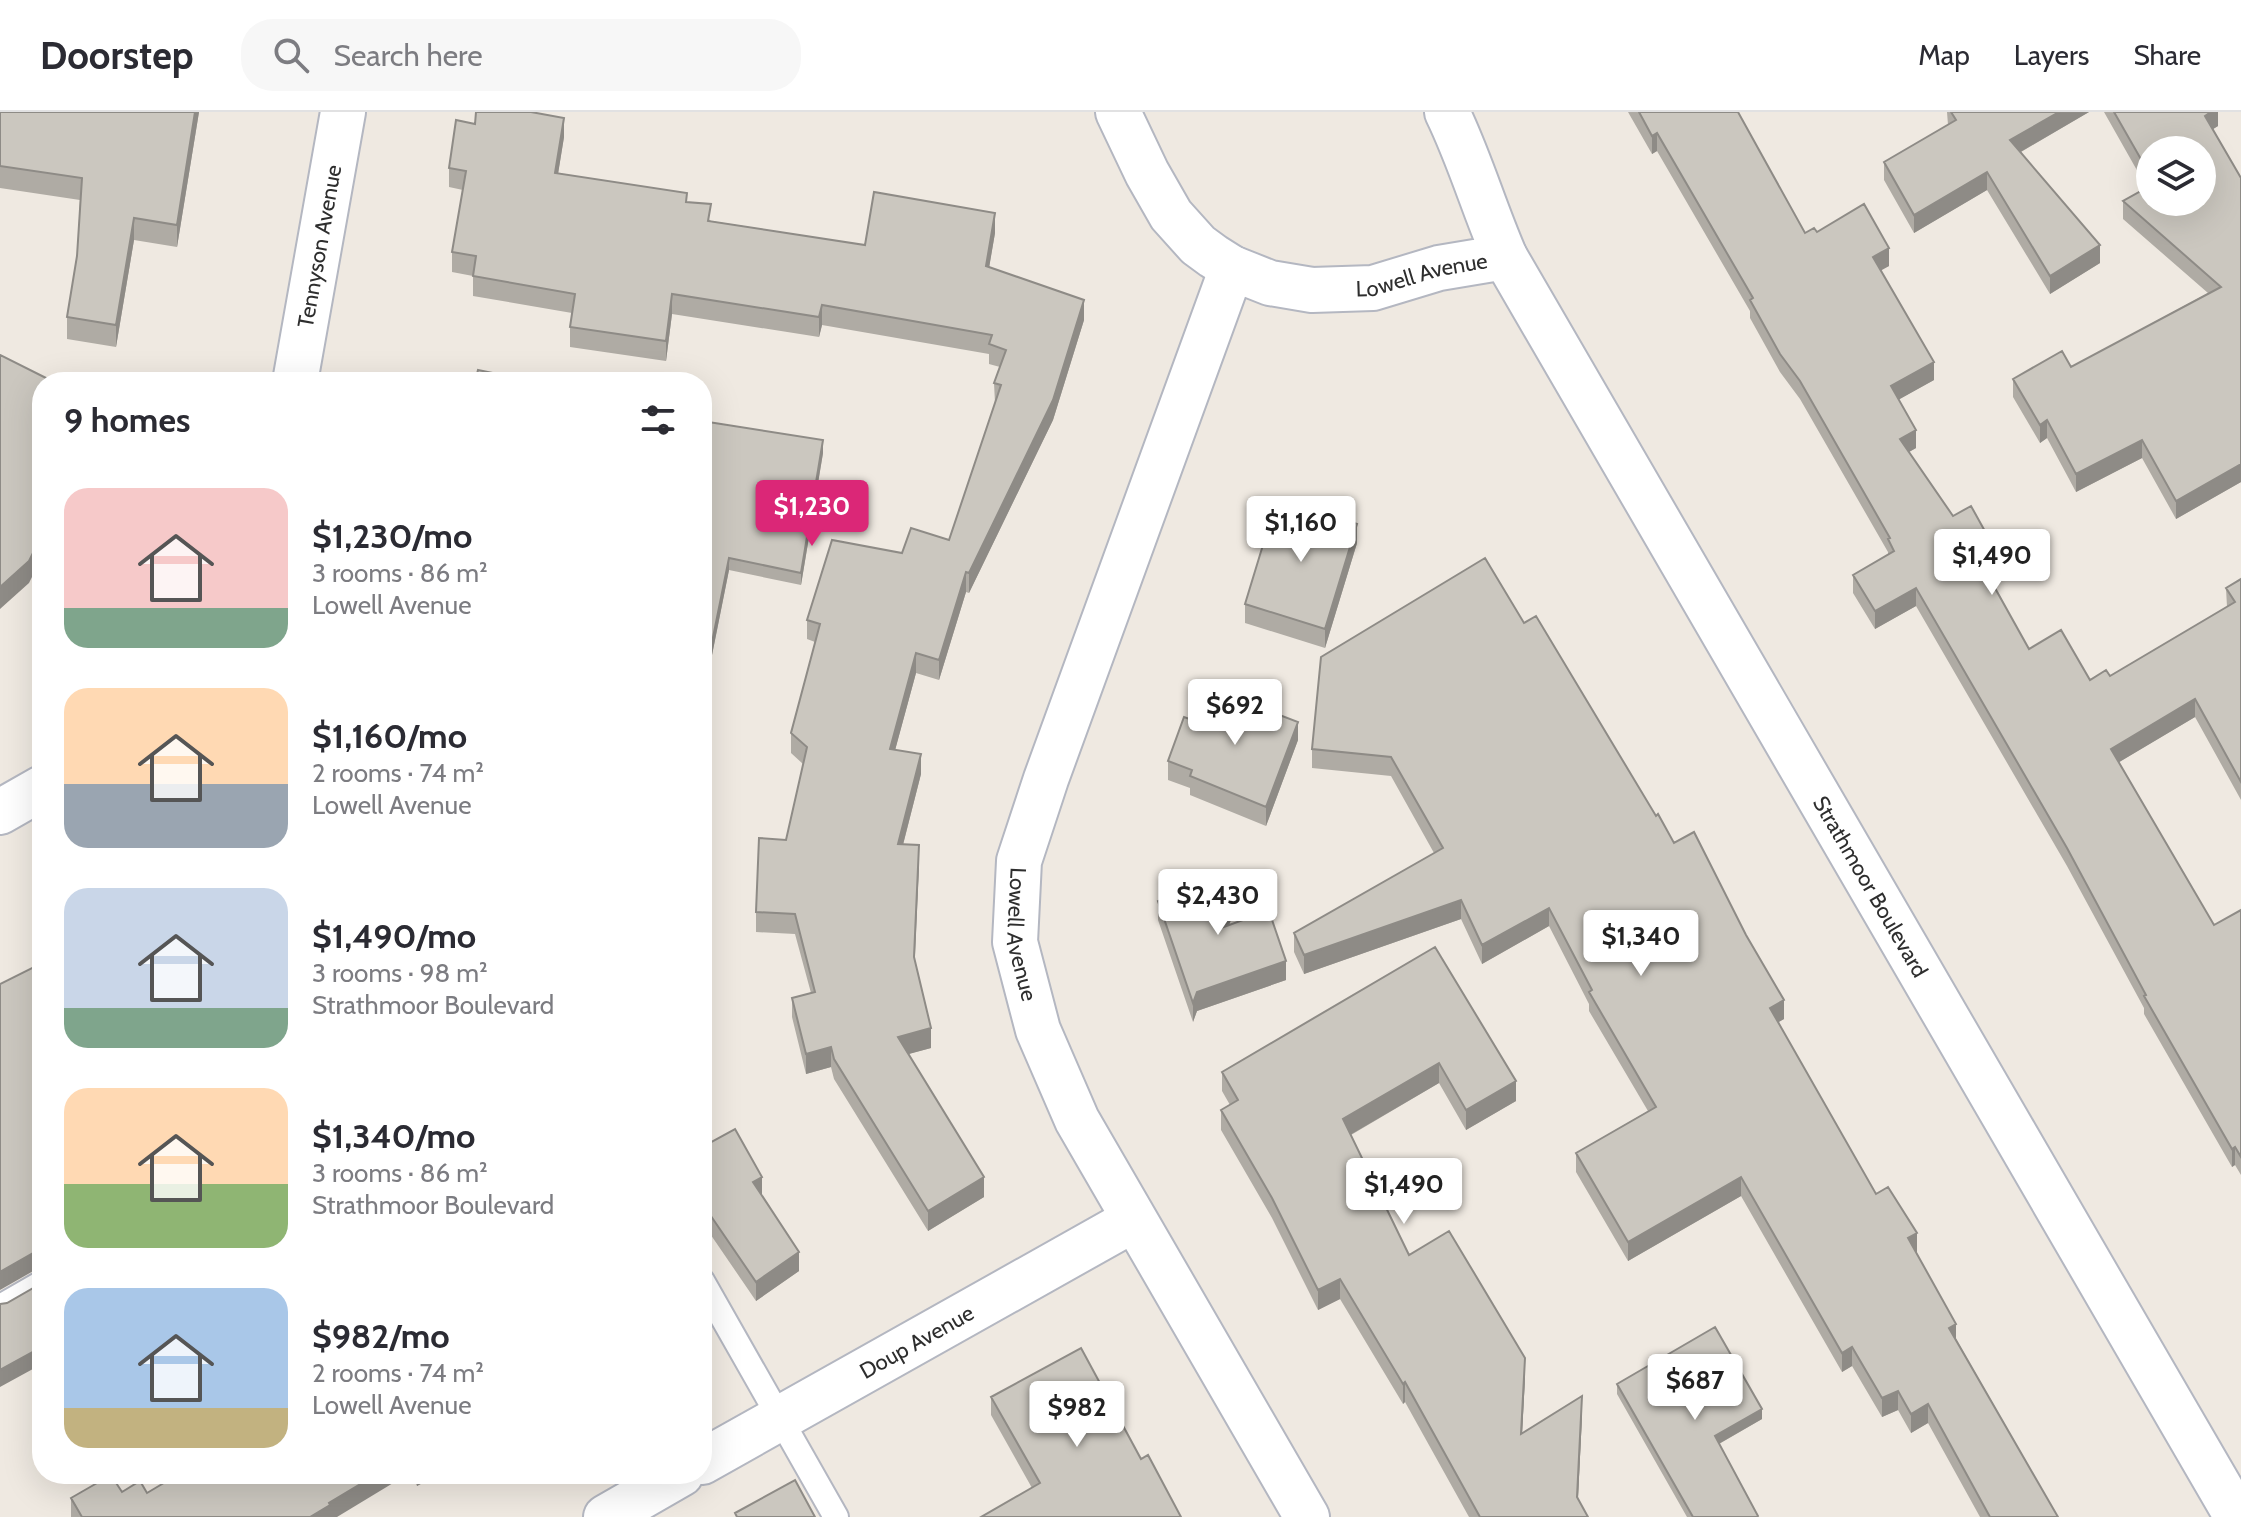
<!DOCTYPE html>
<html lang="en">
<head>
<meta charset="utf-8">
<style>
	body { margin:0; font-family:Cabin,sans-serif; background:#f7f7f7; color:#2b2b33; height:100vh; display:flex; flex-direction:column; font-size:30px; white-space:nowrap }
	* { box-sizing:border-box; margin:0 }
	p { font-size:26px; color:#7c7c81 }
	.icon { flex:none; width:44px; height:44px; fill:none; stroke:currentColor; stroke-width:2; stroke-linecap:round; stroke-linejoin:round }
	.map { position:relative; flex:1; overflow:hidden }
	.sheet { position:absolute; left:32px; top:260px; width:680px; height:1112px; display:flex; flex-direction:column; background:#fff; border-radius:32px; box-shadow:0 8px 32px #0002 }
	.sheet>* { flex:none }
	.buttons { position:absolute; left:2136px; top:24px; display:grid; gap:16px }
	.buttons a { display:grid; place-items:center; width:80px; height:80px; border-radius:50%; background:#fff; box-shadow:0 8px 32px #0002; font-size:40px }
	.price { position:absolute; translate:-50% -68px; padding:0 18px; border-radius:8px; background:#fff; color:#222; font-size:26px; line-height:52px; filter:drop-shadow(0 2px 4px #0008) }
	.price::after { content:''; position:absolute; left:50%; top:48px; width:24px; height:18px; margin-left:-12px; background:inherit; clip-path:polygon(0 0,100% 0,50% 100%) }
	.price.current { background:#db2777; color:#fff }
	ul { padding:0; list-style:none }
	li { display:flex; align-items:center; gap:24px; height:200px; padding:0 32px }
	li span { display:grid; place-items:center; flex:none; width:224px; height:160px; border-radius:24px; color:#555 }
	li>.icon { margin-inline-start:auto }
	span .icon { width:96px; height:96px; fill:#fffc; stroke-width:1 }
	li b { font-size:34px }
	h2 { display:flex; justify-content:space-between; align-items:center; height:96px; padding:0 32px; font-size:34px }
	header { display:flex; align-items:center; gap:48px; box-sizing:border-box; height:112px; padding:0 40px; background:#fff; border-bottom:2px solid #e1e1e2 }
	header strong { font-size:38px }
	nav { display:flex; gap:44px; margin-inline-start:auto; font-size:28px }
	.search { width:560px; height:72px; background:#f7f7f7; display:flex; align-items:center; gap:20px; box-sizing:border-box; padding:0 28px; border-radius:32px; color:#7c7c81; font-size:30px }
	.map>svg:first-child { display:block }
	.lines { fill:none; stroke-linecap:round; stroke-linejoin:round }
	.lane-casing { stroke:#b4b7c1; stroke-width:28 }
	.street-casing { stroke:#b4b7c1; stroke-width:48 }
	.lane { stroke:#fff; stroke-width:24 }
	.street { stroke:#fff; stroke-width:44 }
	.wall { fill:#afaba4; fill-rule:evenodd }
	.shaded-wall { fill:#8e8b86 }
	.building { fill:#cbc7bf; stroke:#8e8b86; stroke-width:2 }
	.labels { text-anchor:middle; stroke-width:8; stroke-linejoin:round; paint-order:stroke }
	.street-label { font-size:22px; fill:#2e2e2e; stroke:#fff }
</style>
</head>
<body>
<header>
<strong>Doorstep</strong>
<div class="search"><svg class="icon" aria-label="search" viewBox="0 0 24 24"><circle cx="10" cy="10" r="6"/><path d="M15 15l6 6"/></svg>Search here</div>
<nav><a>Map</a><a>Layers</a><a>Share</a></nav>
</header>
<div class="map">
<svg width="2241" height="1405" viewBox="0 0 2241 1405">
	<rect width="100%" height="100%" fill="#efe9e1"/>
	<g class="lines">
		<defs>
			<path id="lane" d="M702,1169L836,1405
				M0,1195L42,1171"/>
			<g id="street">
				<path id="s1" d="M1118,0L1147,61L1171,103L1198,133L1213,144L1232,156L1270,171L1312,178L1373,176L1439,156L1505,145C1484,97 1470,47 1447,0"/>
				<path id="s2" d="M1505,145L2237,1405"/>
				<path id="s3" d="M1232,156L1046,667L1019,749L1015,830L1038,918L1077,1008L1307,1405"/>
				<path id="s4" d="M295,270L343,0"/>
				<path d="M0,700L42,676"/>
				<path id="s5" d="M702,1350L1133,1108"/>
				<path d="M606,1405L681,1362"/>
			</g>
		</defs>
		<use href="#lane" class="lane-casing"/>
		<use href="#street" class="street-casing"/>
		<use href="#lane" class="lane"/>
		<use href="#street" class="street"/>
	</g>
	<path class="wall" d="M0,0H199L177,135L134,128L116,235L67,227V205L77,144L80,88L0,76Z
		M1628,0H1738L1805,121L1817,120L1889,154L1880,158L1934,268L1899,287L1916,336L1909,340L1953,404L1992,450L1984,455L2029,537L2090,568L2110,564L2227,495L2226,476L2241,467V688L2195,605L2119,650L2214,813L2241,798V1063L2235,1053L2232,1055L2144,902V896L2067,754L1916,494L1875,517L1853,481V463L1888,443V440L1800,287L1780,260L1750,206V199L1657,39L1652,42Z
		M1947,0H2089L2021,40L2100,151L2050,182L1987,78L1914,121L1884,68V50L1948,13Z
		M2104,0H2218V14L2213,17L2241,66V370L2176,407L2142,346L2076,380L2047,326L2040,331L2013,285V267L2071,255L2208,181L2123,107V89L2147,76ZM2150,38L2202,90H2150Z
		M475,12L564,25L558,61L687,90L711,109L865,133L995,121L989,155L1084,208L1053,308L969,481L966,480L939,568L916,561L895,638L921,662L903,733L919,753L914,848L931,936L908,942L984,1085L928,1119L834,967L831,955L806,962L792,905V886L811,881L795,822L756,820V800L786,728L803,652L791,641V621L815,530L807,527V508L902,441L949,428L995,291L994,271L1000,255L989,252V242L822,213L819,225L672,202L666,249L570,235V215L572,201L473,184V164L452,160V140L463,78L449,75V56Z
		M702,309L823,341L801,473L729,458L702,593Z
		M1357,431L1325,536L1245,511V492Z
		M1524,511L1656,704L1784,907L1778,910L1876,1082L1917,1140H1916L1956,1227L2058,1405H1980L1928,1311L1911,1321L1898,1298L1882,1305L1852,1254L1842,1260L1741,1084L1628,1149L1576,1060V1041L1648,999L1589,899V892L1549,814L1482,852L1461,807L1304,862L1294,840V821L1434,741L1391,664L1312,656V637Z
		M1198,610L1298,628L1266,714L1190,683V676L1168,668V649Z
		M1242,778L1229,813L1286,868L1197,899L1193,910L1158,808V789Z
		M1435,835L1516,989L1466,1018L1439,971L1351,1023L1409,1143L1525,1266L1522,1321L1582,1304L1578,1387L1588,1405H1469L1405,1290L1403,1292L1340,1187L1318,1198L1272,1106L1221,1018V998L1230,993L1222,979V960Z
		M702,1035L762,1084L799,1159L756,1189L702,1110Z
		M1617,1272L1762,1307L1719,1332L1758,1405H1687L1617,1282Z
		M991,1285L1141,1347L1032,1376L991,1303Z
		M411,1362H439L417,1374Z
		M122,1380L147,1381L337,1405H71V1386Z"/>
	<path class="shaded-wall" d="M195,0H199L177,135V113Z
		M2059,0H2089L2010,46V28Z
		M2211,0H2218V14L2205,22V4Z
		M564,6V25L555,81V61Z
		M1657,21V39L1652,42V24Z
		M1987,60V78L1914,121V103Z
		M995,101V121L986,174V154Z
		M134,106V128L116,235V213Z
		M2100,133V151L2050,182V164Z
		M1889,136V154L1873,163V145Z
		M672,182V202L666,249V229Z
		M1084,188V208L1053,308L969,481V461Z
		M822,193V213L819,225V205Z
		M1934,250V268L1891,292V274Z
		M2047,308V326L2040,331V313Z
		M1916,318V336L1900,345V327Z
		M823,328V341L801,473V461Z
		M2142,328V346L2076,380V362Z
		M2241,352V370L2176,407V389Z
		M1357,412V431L1325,536V517Z
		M42,423V445L29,471L0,497V475Z
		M1992,432V450L1976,460V442Z
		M729,446V458L702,593V580Z
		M966,460V480L939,568V548Z
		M1916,476V494L1875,517V499Z
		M916,541V561L890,657V637Z
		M2195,587V605L2111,655V637Z
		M1298,610V628L1266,714V695Z
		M921,642V662L898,752V732Z
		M919,733V753L914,865V845Z
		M1242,760V778L1221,835V816Z
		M1461,788V807L1304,862V843Z
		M1549,796V814L1482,852V833Z
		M1286,849V868L1197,899L1193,910V891L1197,880Z
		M1784,888V907L1770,915V896Z
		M931,916V936L898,945V925Z
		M831,935V955L806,962V942Z
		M1439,951V971L1343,1027V1007Z
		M1516,969V989L1466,1018V998Z
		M2235,1035V1053L2232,1055V1037Z
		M762,1065V1084L753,1070Z
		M984,1065V1085L928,1119V1099Z
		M1741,1065V1084L1628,1149V1130Z
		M1917,1121V1140L1908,1145V1126Z
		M42,1139V1156L35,1158L0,1178V1160L35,1140Z
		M799,1140V1159L756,1189V1170Z
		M1340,1167V1187L1318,1198V1178Z
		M1956,1212V1231L1949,1216Z
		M42,1235V1252L0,1275V1258Z
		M1852,1235V1254L1842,1260V1241Z
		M1525,1246V1266L1521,1342V1322Z
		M1405,1270V1290L1403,1292V1272Z
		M1898,1279V1298L1882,1305V1286Z
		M1582,1284V1304L1577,1405V1385Z
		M1928,1292V1311L1911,1321V1302Z
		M1762,1297V1307L1715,1334V1324Z
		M377,1362H408L337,1405H310L329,1391Z
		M417,1362H439L417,1374Z"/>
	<path class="building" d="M0,0H195L177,113L134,106L116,213L67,205L77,144L82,66L0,54Z
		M476,0H531L564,6L555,61L687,81L686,90L711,92L708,109L865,133L874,80L995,101L986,154L1084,188L1053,288L969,461L966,460L939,548L916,541L890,637L921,642L898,732L919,733L914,845L931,916L898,925L984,1065L928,1099L834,947L831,935L806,942L792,886L815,880L795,802L756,800L759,726L786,728L807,635L791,621L820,512L807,508L832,428L902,441L911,416L949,428L1001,273L994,271L1006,238L989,232L992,223L822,193L819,205L672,182L666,229L570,215L575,182L473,164L476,144L452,140L466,59L449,56L456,8L475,12Z
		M1639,0H1738L1805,121L1814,116L1817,120L1864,92L1889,136L1873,145L1934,250L1891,274L1916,318L1900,327L1953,404L1971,394L1992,432L1976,442L2029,537L2061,518L2090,568L2106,558L2110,564L2235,490L2226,476L2241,467V670L2195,587L2111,637L2214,813L2241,798V1045L2235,1035L2232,1037L2144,884L2146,883L2067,736L1916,476L1875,499L1853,463L1894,439L1888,427L1890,426L1800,269L1780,242L1750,188L1753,186L1657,21L1652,24Z
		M1951,0H2059L2010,28L2100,133L2050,164L1987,60L1914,103L1884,50L1956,8Z
		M2114,0H2211L2205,4L2241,66V352L2176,389L2142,328L2076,362L2047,308L2040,313L2013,267L2062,239L2071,255L2221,175L2123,89L2150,74V90H2202V38H2150V63Z
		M0,243L54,270H42V423L29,449L0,475Z
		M478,258L537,270H475Z
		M702,309L823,328L801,461L729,446L702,580Z
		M1277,387L1357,412L1325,517L1245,492Z
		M1485,446L1524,511L1536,504L1656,704L1658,702L1674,731L1694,720L1746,823L1784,888L1770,896L1876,1082L1888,1075L1917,1121L1908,1126L1956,1212L1949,1216L2058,1405H1990L1928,1292L1911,1302L1898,1279L1882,1286L1852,1235L1842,1241L1741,1065L1628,1130L1576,1041L1656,995L1589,880L1592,878L1549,796L1482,833L1461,788L1304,843L1294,821L1443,736L1391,645L1312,637L1321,545Z
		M1211,577L1298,610L1266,695L1190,664L1192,658L1168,649L1184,605L1198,610Z
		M1242,760L1221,816L1251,805H1271L1286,849L1197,880L1193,891L1158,789Z
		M1435,835L1516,969L1466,998L1439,951L1343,1007L1409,1143L1449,1119L1525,1246L1521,1322L1582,1284L1577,1385L1588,1405H1480L1405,1270L1403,1272L1340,1167L1318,1178L1272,1086L1221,998L1238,988L1222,960Z
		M42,851V1139L35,1140L0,1160V872Z
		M735,1017L762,1065L753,1070L799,1140L756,1170L702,1091V1035Z
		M42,1171V1235L0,1258V1192L7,1191Z
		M1715,1215L1762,1297L1715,1324L1758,1404L1757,1405H1693L1617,1272Z
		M1081,1236L1141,1347L1148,1343L1181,1405H981L1040,1371L991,1285Z
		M179,1362H377L329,1391L330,1393L310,1405H82L71,1386L111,1363L122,1380L140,1369L147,1381Z
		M795,1368L815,1405H737L735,1401Z"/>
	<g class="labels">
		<g class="street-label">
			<text dy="8" stroke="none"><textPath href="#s4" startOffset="138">Tennyson Avenue</textPath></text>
			<text dy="8" stroke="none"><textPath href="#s1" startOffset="392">Lowell Avenue</textPath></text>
			<text dy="8" stroke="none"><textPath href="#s2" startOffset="728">Strathmoor Boulevard</textPath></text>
			<text dy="8" stroke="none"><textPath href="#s3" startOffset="704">Lowell Avenue</textPath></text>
			<text dy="8" stroke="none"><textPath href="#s5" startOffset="246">Doup Avenue</textPath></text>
		</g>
	</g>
</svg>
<div class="buttons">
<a><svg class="icon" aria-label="layers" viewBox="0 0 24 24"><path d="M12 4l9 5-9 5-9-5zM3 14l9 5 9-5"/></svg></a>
</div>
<b class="price current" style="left:812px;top:436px">$1,230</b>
<b class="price" style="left:1301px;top:452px">$1,160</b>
<b class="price" style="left:1992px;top:485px">$1,490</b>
<b class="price" style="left:1235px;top:635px">$692</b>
<b class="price" style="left:1218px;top:825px">$2,430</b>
<b class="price" style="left:1641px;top:866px">$1,340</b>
<b class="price" style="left:1404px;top:1114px">$1,490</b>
<b class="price" style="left:1695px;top:1310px">$687</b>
<b class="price" style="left:1077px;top:1337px">$982</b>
<section class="sheet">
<h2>9 homes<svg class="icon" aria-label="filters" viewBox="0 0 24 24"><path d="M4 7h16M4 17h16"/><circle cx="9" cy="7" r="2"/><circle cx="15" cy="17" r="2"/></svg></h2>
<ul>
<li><span style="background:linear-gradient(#f6c9c9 75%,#7fa58c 0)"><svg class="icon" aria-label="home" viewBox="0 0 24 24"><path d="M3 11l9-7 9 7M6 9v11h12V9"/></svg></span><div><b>$1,230/mo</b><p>3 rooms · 86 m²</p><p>Lowell Avenue</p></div></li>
<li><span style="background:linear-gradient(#ffd9b3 60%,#9aa5b1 0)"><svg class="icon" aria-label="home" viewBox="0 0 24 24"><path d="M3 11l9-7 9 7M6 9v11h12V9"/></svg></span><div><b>$1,160/mo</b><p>2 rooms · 74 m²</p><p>Lowell Avenue</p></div></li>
<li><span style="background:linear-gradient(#c9d6e8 75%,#7fa58c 0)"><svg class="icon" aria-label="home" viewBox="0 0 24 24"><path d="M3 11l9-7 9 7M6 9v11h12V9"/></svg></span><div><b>$1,490/mo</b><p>3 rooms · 98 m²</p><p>Strathmoor Boulevard</p></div></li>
<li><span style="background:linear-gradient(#ffd9b3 60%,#8fb573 0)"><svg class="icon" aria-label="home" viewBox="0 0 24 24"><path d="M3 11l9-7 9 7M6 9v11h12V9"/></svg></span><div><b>$1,340/mo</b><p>3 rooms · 86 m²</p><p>Strathmoor Boulevard</p></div></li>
<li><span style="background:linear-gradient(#a9c7e8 75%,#c2b280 0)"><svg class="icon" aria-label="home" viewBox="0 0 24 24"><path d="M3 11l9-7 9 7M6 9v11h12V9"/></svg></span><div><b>$982/mo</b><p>2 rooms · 74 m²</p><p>Lowell Avenue</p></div></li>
</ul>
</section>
</div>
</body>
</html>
